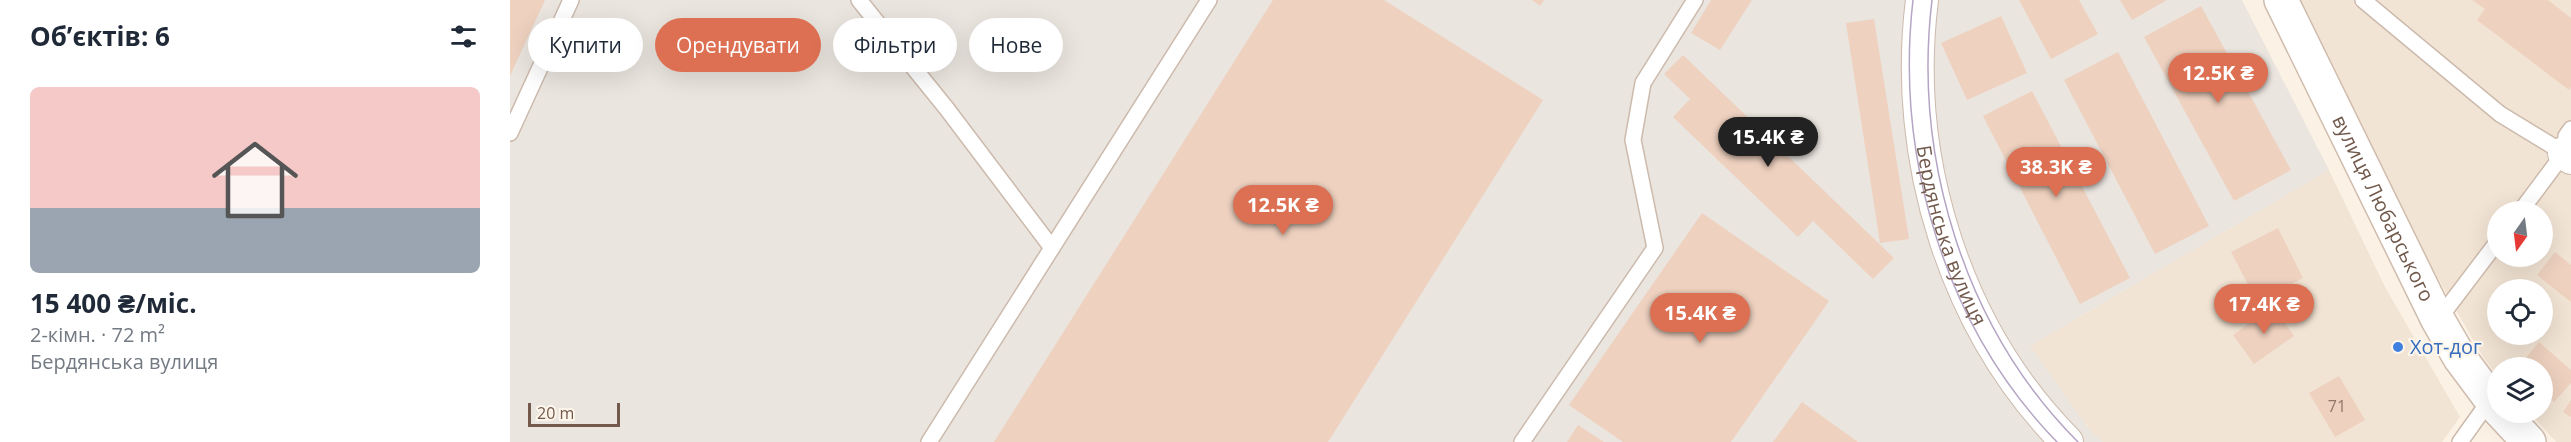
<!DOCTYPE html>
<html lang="uk">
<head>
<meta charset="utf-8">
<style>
	body { margin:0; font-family:"Open Sans",sans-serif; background:#f6f6f7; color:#1f2937; height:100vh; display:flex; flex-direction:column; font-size:22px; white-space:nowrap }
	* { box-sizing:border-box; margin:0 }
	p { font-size:20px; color:#747a83 }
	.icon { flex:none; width:33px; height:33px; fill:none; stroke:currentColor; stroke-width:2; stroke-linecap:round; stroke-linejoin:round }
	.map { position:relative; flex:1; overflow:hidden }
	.drawer { display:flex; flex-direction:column; background:#fff; width:510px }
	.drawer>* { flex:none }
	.guide { position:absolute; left:18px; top:18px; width:570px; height:54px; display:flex; gap:12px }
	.needle { width:39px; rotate:194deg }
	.fabs { position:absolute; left:1977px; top:201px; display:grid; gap:12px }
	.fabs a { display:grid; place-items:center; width:66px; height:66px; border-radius:50%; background:#fff; box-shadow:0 6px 24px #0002; font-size:30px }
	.scale { position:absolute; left:18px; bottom:15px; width:92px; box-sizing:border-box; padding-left:6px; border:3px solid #72594c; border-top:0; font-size:16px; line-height:21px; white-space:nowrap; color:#72594c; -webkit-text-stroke:4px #fef6eb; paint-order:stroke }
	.price { position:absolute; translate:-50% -51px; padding:0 14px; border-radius:21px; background:#dd6f52; color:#fff; font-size:20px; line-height:39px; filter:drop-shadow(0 2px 3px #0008) }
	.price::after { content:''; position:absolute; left:50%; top:36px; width:18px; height:14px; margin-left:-9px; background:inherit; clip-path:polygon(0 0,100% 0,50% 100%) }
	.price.active { background:#222; color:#fff }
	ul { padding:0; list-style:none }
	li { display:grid; align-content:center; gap:12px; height:318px; padding:0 30px }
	li span { display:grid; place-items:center; height:186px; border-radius:9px; color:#555 }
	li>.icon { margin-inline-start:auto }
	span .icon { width:108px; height:108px; fill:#fffc; stroke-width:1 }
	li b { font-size:26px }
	h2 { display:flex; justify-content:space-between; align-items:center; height:72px; padding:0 30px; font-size:26px }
	.pill { padding:0 21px; border-radius:27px; background:#fff; box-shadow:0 6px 24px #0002; font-size:21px; line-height:54px }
	.pill.active { background:#dd6f52; color:#fff }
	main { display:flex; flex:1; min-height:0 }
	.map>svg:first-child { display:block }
	.residential { fill:#f2e4d4; fill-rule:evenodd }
	.industrial { fill:#ebe5df }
	.building { fill:#eed1bf }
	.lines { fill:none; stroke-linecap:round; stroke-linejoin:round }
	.service-casing { stroke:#ccbaac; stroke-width:18 }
	.minor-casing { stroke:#ccbaac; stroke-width:34 }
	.secondary-casing { stroke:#d0bcad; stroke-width:36 }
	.service { stroke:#fff; stroke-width:15 }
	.minor { stroke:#fff; stroke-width:32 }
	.secondary { stroke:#fff; stroke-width:33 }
	.tram { stroke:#b5a5c4; stroke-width:1.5 }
	.shop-dot { fill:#3f7fe0; stroke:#fef6eb; stroke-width:2 }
	.labels { text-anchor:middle; stroke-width:4.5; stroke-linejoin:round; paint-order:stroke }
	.number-label { font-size:16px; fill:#917769 }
	.street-label { font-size:20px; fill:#72594c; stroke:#fef6eb }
	.shop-label { font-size:20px; fill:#366cbe; stroke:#fef6eb; text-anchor:start }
</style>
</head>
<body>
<main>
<section class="drawer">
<h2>Об’єктів: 6<svg class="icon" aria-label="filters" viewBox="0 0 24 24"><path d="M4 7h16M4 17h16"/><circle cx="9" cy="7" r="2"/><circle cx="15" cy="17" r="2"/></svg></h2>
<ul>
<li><span style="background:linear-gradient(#f6c9c9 65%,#9aa5b1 0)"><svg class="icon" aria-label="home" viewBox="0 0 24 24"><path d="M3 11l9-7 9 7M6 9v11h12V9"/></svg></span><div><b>15 400 ₴/міс.</b><p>2-кімн. · 72 m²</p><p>Бердянська вулиця</p></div></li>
</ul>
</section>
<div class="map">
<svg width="2061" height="442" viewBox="0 0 2061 442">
	<rect width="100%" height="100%" fill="#fbf2e5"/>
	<path class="residential" d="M1787,0H2061V442H2046L2020,413L2032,412V368H1988L1987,375L1973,357L1888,209ZM1988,212H2032V256H1988ZM1988,290H2032V334H1988Z
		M1819,170L1875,287L1950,417L1932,442H1593L1581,432L1520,346Z"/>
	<path class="industrial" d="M0,0H1732L1819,170L1520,346L1581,432L1593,442H0Z"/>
	<path class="building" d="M0,0H35L0,76Z
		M763,0H874L1033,100L818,442H484Z
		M1022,0H1034L1030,6Z
		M1201,0H1242L1210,50L1181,33Z
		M1509,0H1569L1588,34L1541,59Z
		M1610,0H1657L1622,20Z
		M1962,0H2038L2061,18V87L2059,90L1967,20L1975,9Z
		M1691,6L1781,170L1724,201L1634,37Z
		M1491,16L1517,73L1457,100L1431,43Z
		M1364,19L1399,239L1370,243L1336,23Z
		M1608,52L1699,226L1645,254L1554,80Z
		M1173,55L1384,258L1363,279L1303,221L1288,237L1163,117L1180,99L1154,74Z
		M1522,91L1620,278L1570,304L1473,116Z
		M1192,213L1319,301L1221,442H1113L1059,405Z
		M1768,228L1793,278L1747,302L1721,252Z
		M2045,252L2061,265V302L2027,275Z
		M1763,306L1784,336L1744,364L1723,335Z
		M2029,342L2061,370V383L2044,402L2032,392V368H2007Z
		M1829,376L1855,420L1825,437L1799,393Z
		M2061,400V417L2053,412Z
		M1292,402L1348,442H1263Z
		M1068,425L1094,442H1057Z"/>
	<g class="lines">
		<defs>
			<path id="service" d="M349,0L437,109L542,248
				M1853,0L1990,114L2054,153
				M0,133L61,0
				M2010,212L2054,153L2056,136L2061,129
				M1928,320L1988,241
				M419,442L699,0
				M1012,442L1145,248L1123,140L1133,83L1185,0
				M1950,442L1980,400"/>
			<g id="minor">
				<path id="s1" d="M1412,0C1392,157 1444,328 1557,442"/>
				<path d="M2054,153L2061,158"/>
			</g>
			<g id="secondary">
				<path id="s2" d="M1771,0L1928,320L1950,358L1988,409"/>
				<path d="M1991,412L2019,442"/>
			</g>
		</defs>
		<use href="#service" class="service-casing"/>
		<use href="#minor" class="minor-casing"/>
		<use href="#secondary" class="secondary-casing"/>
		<use href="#service" class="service"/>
		<use href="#minor" class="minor"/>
		<use href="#secondary" class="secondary"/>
		<path class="tram" d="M1403,0C1385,158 1435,327 1547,442
			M1422,0C1403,158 1454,328 1568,442"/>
	</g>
	<circle class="shop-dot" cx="1888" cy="347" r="6"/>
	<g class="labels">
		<g class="number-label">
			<text x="1827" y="412">71</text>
		</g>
		<g class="street-label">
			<text dy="7" stroke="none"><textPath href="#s2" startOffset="232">вулиця Любарського</textPath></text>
			<text dy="7" stroke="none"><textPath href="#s1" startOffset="240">Бердянська вулиця</textPath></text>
		</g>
		<g class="shop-label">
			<text x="1900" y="354">Хот-дог</text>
		</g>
	</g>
</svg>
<div class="fabs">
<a><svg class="needle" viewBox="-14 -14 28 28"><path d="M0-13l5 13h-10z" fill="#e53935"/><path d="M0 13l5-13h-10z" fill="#747a83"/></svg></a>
<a><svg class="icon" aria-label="locate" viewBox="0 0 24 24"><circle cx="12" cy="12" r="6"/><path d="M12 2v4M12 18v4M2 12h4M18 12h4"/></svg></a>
<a><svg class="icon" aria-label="layers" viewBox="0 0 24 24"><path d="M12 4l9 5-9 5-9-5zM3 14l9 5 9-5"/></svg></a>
</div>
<div class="scale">20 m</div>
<b class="price" style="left:1708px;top:104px">12.5K ₴</b>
<b class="price active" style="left:1258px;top:168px">15.4K ₴</b>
<b class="price" style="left:1546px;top:198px">38.3K ₴</b>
<b class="price" style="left:773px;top:236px">12.5K ₴</b>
<b class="price" style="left:1754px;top:335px">17.4K ₴</b>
<b class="price" style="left:1190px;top:344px">15.4K ₴</b>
<div class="guide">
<a class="pill">Купити</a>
<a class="pill active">Орендувати</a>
<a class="pill">Фільтри</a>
<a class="pill">Нове</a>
</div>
</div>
</main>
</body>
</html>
